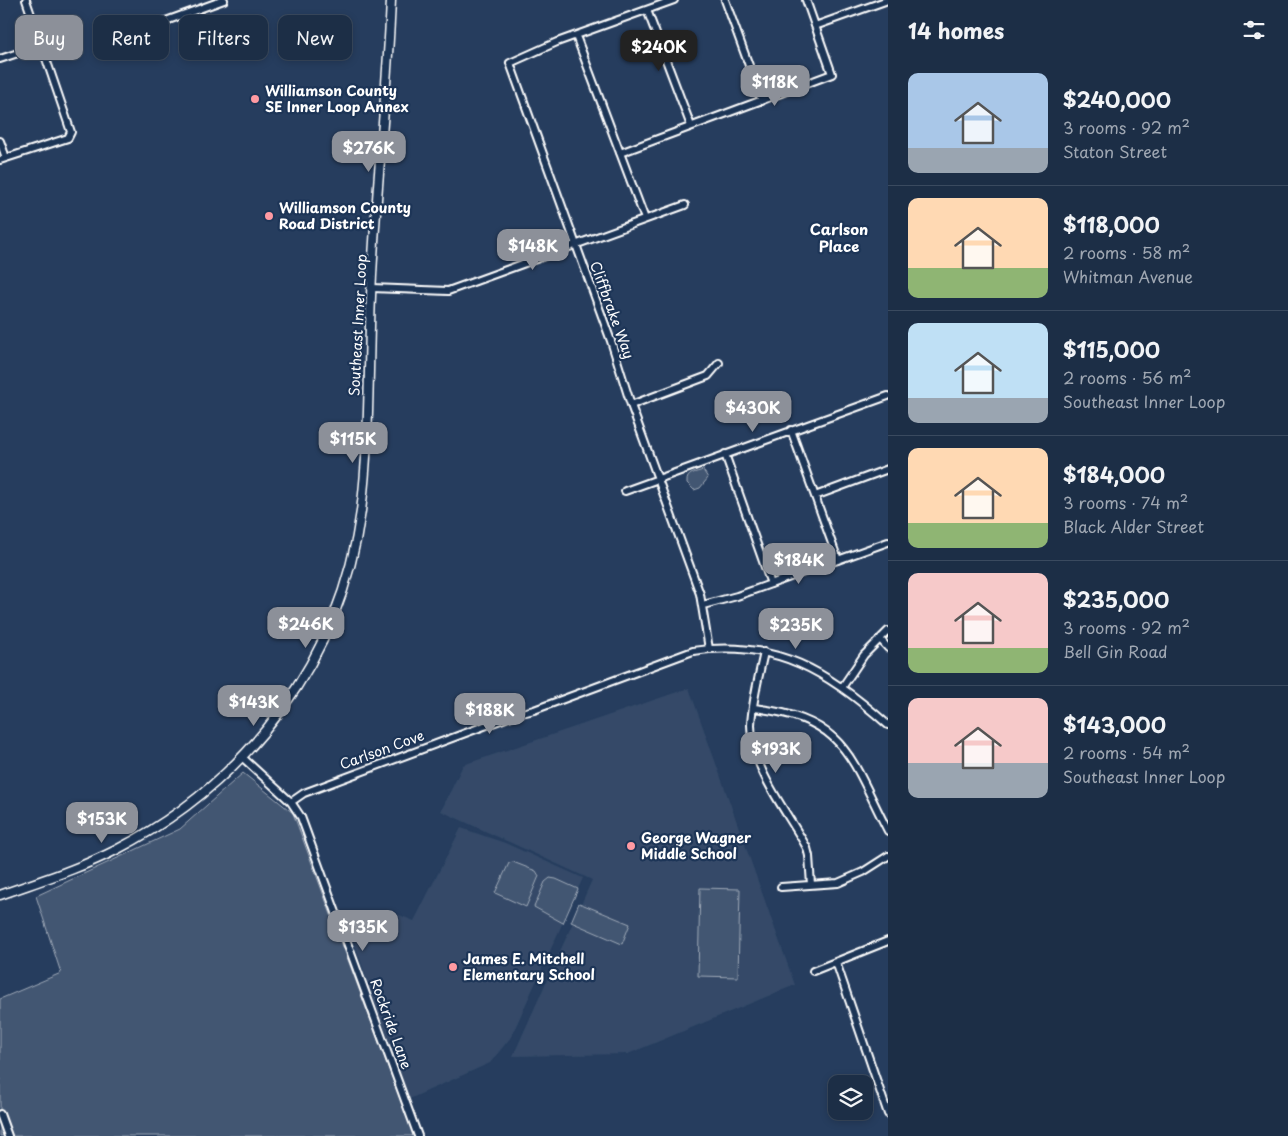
<!DOCTYPE html>
<html lang="en">
<head>
<meta charset="utf-8">
<style>
	body { margin:0; font-family:"Playpen Sans",sans-serif; background:#293a51; color:#f1f3f6; height:100vh; display:flex; flex-direction:column; font-size:19px; white-space:nowrap }
	* { box-sizing:border-box; margin:0 }
	p { font-size:16px; color:#a0a8b3 }
	.icon { flex:none; width:28px; height:28px; fill:none; stroke:currentColor; stroke-width:2; stroke-linecap:round; stroke-linejoin:round }
	.map { position:relative; flex:1; overflow:hidden }
	.drawer { display:flex; flex-direction:column; background:#1c2e46; width:400px }
	.drawer>* { flex:none }
	.hud { position:absolute; left:15px; top:15px; width:475px; height:45px; display:flex; gap:10px }
	.controls { position:absolute; left:828px; top:1075px; display:grid; gap:10px }
	.controls a { display:grid; place-items:center; width:45px; height:45px; border-radius:10px; background:#1c2e46; box-shadow:0 2px 8px #0003,0 0 0 1px #3a4a5f; font-size:25px }
	.price { position:absolute; translate:-50% -42px; padding:0 11px; border-radius:10px; background:#8c9099; color:#fff; font-size:16px; line-height:32px; filter:drop-shadow(0 1px 2px #0008) }
	.price::after { content:''; position:absolute; left:50%; top:30px; width:15px; height:11px; margin-left:-8px; background:inherit; clip-path:polygon(0 0,100% 0,50% 100%) }
	.price.current { background:#222; color:#fff }
	ul { padding:0; list-style:none }
	li { display:flex; align-items:center; gap:15px; height:125px; padding:0 20px }
	li+li { border-top:1px solid #3a4a5f }
	li span { display:grid; place-items:center; flex:none; width:140px; height:100px; border-radius:10px; color:#555 }
	li>.icon { margin-inline-start:auto }
	span .icon { width:60px; height:60px; fill:#fffc; stroke-width:1 }
	li b { font-size:21px }
	h2 { display:flex; justify-content:space-between; align-items:center; height:60px; padding:0 20px; font-size:21px }
	.tag { padding:0 18px; border-radius:10px; background:#1c2e46; box-shadow:0 2px 8px #0003,0 0 0 1px #3a4a5f; font-size:18px; line-height:45px }
	.tag.current { background:#8c9099; color:#fff }
	main { display:flex; flex:1; min-height:0 }
	.map>svg:first-child { display:block }
	.built { fill:#344a68 }
	.green { fill:#425672; stroke:#a0aab8 }
	.lines { fill:none; stroke-linecap:round; stroke-linejoin:round }
	.minor-casing { stroke:#fff; stroke-width:10 }
	.major-casing { stroke:#fff; stroke-width:11 }
	.minor { stroke:#1d3557; stroke-width:6 }
	.major { stroke:#1d3557; stroke-width:8 }
	.poi-dot { fill:#ff9aa2; stroke:#1d3557; stroke-width:2 }
	.labels { text-anchor:middle; stroke-width:4.5; stroke-linejoin:round; paint-order:stroke }
	.poi-label { font-size:14px; font-weight:bold; fill:#fff; stroke:#1d3557; text-anchor:start }
	.street-label { font-size:14px; fill:#fff; stroke:#1d3557 }
	.neighbourhood-label { font-size:15px; font-weight:bold; fill:#fff; stroke:#1d3557 }
</style>
</head>
<body>
<main>
<div class="map">
<svg width="888" height="1136" viewBox="0 0 888 1136">
	<rect width="100%" height="100%" fill="#263d5e"/>
	<filter id="ink" filterUnits="userSpaceOnUse"><feTurbulence type="fractalNoise" baseFrequency=".02" numOctaves="2"/><feDisplacementMap in="SourceGraphic" scale="10" xChannelSelector="R" yChannelSelector="G"/><feConvolveMatrix kernelMatrix="1 2 1 2 8 2 1 2 1" color-interpolation-filters="sRGB"/></filter>
	<g filter="url(#ink)">
		<path class="built" d="M689,688L795,985L628,1054L513,1056L592,880L441,811L463,765Z
			M461,828L505,843L583,878L511,1037L490,1063L407,1100L348,923L392,912L414,921Z"/>
		<path class="green" d="M703,470L708,478L700,488L694,490L687,483C686,472 696,473 703,470Z
			M243,773L293,813L414,1136H0V999L61,973L36,896L180,829Z
			M513,862L536,871L539,876L526,907L495,893L509,863Z
			M550,878L556,879L578,889L563,923L534,907L545,882Z
			M700,888L740,889L738,977L698,976Z
			M579,903L630,924L622,944L571,922Z"/>
		<g class="lines">
			<defs>
				<path id="minor" d="M674,0L557,42L510,63L611,341L631,405L700,594L709,649
					M725,0L762,101
					M647,10L691,126
					M815,26L888,0
					M149,27L224,0
					M576,36L645,219
					M0,59L42,45
					M0,141L6,158
					M620,153L832,74L806,0
					M0,160L68,138L71,132L26,0
					M372,288L448,291L685,205
					M631,405L708,376L719,363
					M791,430L838,560
					M725,454L771,584
					M625,491L888,396
					M815,496L888,469
					M703,605L737,596L888,542
					M880,639L888,648
					M764,652C759,676 752,702 751,725C751,769 787,811 807,848L809,856L811,885
					M843,686L864,655L888,631
					M754,708C847,719 850,758 888,831
					M243,758L291,802L301,817L418,1136
					M291,802L304,793L514,715L534,710L693,651C776,639 829,672 888,725
					M781,887L838,883L863,872L888,856
					M836,962L888,1114
					M813,971L888,941
					M0,1114L8,1136"/>
				<path id="major" d="M0,895C39,881 79,869 116,850C248,782 341,660 361,511C370,442 368,366 371,296C375,197 387,99 391,0"/>
			</defs>
			<use href="#minor" class="minor-casing"/>
			<use href="#major" class="major-casing"/>
			<use href="#minor" class="minor"/>
			<use href="#major" class="major"/>
		</g>
	</g>
	<g class="poi-dot">
		<circle cx="255" cy="99" r="5"/>
		<circle cx="269" cy="216" r="5"/>
		<circle cx="631" cy="846" r="5"/>
		<circle cx="453" cy="967" r="5"/>
	</g>
	<g class="labels">
		<g class="poi-label">
			<text x="265" y="96">Williamson County<tspan x="265" dy="16">SE Inner Loop Annex</tspan></text>
			<text x="279" y="213">Williamson County<tspan x="279" dy="16">Road District</tspan></text>
			<text x="641" y="843">George Wagner<tspan x="641" dy="16">Middle School</tspan></text>
			<text x="463" y="964">James E. Mitchell<tspan x="463" dy="16">Elementary School</tspan></text>
		</g>
		<g class="street-label">
			<text transform="translate(612 310) rotate(70)" y="5">Cliffbrake Way</text>
			<text transform="translate(358 325) rotate(-87)" y="5">Southeast Inner Loop</text>
			<text transform="translate(382 750) rotate(-20)" y="5">Carlson Cove</text>
			<text transform="translate(391 1024) rotate(70)" y="5">Rockride Lane</text>
		</g>
		<g class="neighbourhood-label">
			<text x="839" y="235">Carlson<tspan x="839" dy="17">Place</tspan></text>
		</g>
	</g>
</svg>
<div class="controls">
<a><svg class="icon" aria-label="layers" viewBox="0 0 24 24"><path d="M12 4l9 5-9 5-9-5zM3 14l9 5 9-5"/></svg></a>
</div>
<b class="price current" style="left:659px;top:72px">$240K</b>
<b class="price" style="left:775px;top:107px">$118K</b>
<b class="price" style="left:369px;top:173px">$276K</b>
<b class="price" style="left:533px;top:271px">$148K</b>
<b class="price" style="left:753px;top:433px">$430K</b>
<b class="price" style="left:353px;top:464px">$115K</b>
<b class="price" style="left:799px;top:585px">$184K</b>
<b class="price" style="left:306px;top:649px">$246K</b>
<b class="price" style="left:796px;top:650px">$235K</b>
<b class="price" style="left:254px;top:727px">$143K</b>
<b class="price" style="left:490px;top:735px">$188K</b>
<b class="price" style="left:776px;top:774px">$193K</b>
<b class="price" style="left:102px;top:844px">$153K</b>
<b class="price" style="left:363px;top:952px">$135K</b>
<div class="hud">
<a class="tag current">Buy</a>
<a class="tag">Rent</a>
<a class="tag">Filters</a>
<a class="tag">New</a>
</div>
</div>
<section class="drawer">
<h2>14 homes<svg class="icon" aria-label="filters" viewBox="0 0 24 24"><path d="M4 7h16M4 17h16"/><circle cx="9" cy="7" r="2"/><circle cx="15" cy="17" r="2"/></svg></h2>
<ul>
<li><span style="background:linear-gradient(#a9c7e8 75%,#9aa5b1 0)"><svg class="icon" aria-label="home" viewBox="0 0 24 24"><path d="M3 11l9-7 9 7M6 9v11h12V9"/></svg></span><div><b>$240,000</b><p>3 rooms · 92 m²</p><p>Staton Street</p></div></li>
<li><span style="background:linear-gradient(#ffd9b3 70%,#8fb573 0)"><svg class="icon" aria-label="home" viewBox="0 0 24 24"><path d="M3 11l9-7 9 7M6 9v11h12V9"/></svg></span><div><b>$118,000</b><p>2 rooms · 58 m²</p><p>Whitman Avenue</p></div></li>
<li><span style="background:linear-gradient(#bfe0f5 75%,#9aa5b1 0)"><svg class="icon" aria-label="home" viewBox="0 0 24 24"><path d="M3 11l9-7 9 7M6 9v11h12V9"/></svg></span><div><b>$115,000</b><p>2 rooms · 56 m²</p><p>Southeast Inner Loop</p></div></li>
<li><span style="background:linear-gradient(#ffd9b3 75%,#8fb573 0)"><svg class="icon" aria-label="home" viewBox="0 0 24 24"><path d="M3 11l9-7 9 7M6 9v11h12V9"/></svg></span><div><b>$184,000</b><p>3 rooms · 74 m²</p><p>Black Alder Street</p></div></li>
<li><span style="background:linear-gradient(#f6c9c9 75%,#8fb573 0)"><svg class="icon" aria-label="home" viewBox="0 0 24 24"><path d="M3 11l9-7 9 7M6 9v11h12V9"/></svg></span><div><b>$235,000</b><p>3 rooms · 92 m²</p><p>Bell Gin Road</p></div></li>
<li><span style="background:linear-gradient(#f6c9c9 65%,#9aa5b1 0)"><svg class="icon" aria-label="home" viewBox="0 0 24 24"><path d="M3 11l9-7 9 7M6 9v11h12V9"/></svg></span><div><b>$143,000</b><p>2 rooms · 54 m²</p><p>Southeast Inner Loop</p></div></li>
</ul>
</section>
</main>
</body>
</html>
